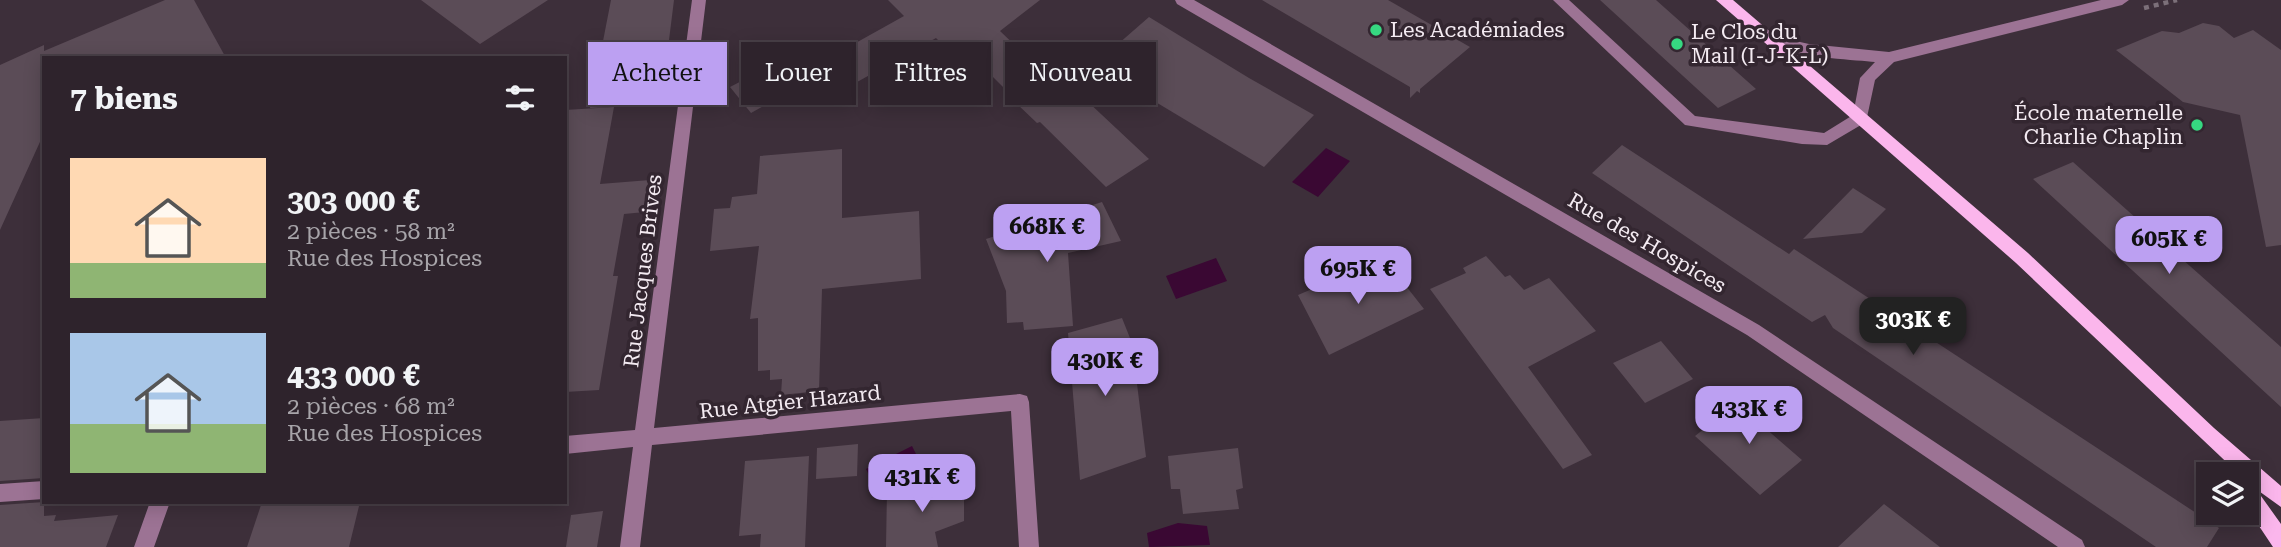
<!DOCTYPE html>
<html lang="fr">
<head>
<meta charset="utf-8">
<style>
	body { margin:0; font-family:"Roboto Serif",serif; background:#3a2f38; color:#f1f3f6; height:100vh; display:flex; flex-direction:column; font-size:26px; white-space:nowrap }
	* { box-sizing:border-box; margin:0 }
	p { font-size:23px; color:#a7a4a9 }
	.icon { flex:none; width:38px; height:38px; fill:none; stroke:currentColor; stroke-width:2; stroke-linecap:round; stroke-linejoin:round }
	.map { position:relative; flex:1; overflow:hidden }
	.drawer { position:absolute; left:42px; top:56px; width:525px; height:448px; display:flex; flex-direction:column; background:#2e232c; border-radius:0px; box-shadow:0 4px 18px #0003,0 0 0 2px #494048 }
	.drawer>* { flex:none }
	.guide { position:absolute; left:588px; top:42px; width:665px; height:63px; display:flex; gap:14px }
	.controls { position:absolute; left:2196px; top:462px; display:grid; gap:14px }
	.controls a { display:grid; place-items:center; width:63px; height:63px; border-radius:0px; background:#2e232c; box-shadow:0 4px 18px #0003,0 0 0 2px #494048; font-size:35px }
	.price { position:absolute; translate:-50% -60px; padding:0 16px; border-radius:14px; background:#bca0f2; color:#111; font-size:23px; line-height:46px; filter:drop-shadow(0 2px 4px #0008) }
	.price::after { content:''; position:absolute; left:50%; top:42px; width:21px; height:16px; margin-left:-10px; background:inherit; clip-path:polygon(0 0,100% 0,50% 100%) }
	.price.selected { background:#222; color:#fff }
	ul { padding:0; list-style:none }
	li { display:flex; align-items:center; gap:21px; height:175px; padding:0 28px }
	li span { display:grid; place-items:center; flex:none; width:196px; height:140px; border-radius:0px; color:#555 }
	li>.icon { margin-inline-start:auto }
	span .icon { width:84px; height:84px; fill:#fffc; stroke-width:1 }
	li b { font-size:30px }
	h2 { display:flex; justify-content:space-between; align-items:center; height:84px; padding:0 28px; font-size:30px }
	.tag { padding:0 24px; border-radius:0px; background:#2e232c; box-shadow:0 4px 18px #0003,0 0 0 2px #494048; font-size:24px; line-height:63px }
	.tag.selected { background:#bca0f2; color:#111 }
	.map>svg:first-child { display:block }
	.water { fill:#3a0833 }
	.building { fill:#5b4c57 }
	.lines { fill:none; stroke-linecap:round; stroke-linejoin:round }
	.path { stroke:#7c7079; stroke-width:4.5; stroke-dasharray:5 5; stroke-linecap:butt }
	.minor { fill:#9c7394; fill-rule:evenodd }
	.major { fill:#fbb6ec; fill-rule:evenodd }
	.poi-dot { fill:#36d881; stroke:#332630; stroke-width:2.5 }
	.labels { text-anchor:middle; stroke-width:7; stroke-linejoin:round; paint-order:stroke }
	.poi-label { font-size:21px; fill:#f4ebf2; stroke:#332630; text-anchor:start }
	.street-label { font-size:21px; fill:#f4ebf2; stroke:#332630 }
</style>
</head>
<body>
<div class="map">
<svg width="2281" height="547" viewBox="0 0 2281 547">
	<rect width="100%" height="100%" fill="#3d2f3a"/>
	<path class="water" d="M1326,148L1350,161L1318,197L1292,182Z
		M1216,258L1227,281L1176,299L1166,276Z
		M912,446L921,464L876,489L866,469Z
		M1178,523L1207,526L1210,545L1149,547L1147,533Z"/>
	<path class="building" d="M165,0H194L226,58H44V133L0,230V65L44,45V51Z
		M421,0H548L480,44Z
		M611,0H674L661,104L590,108Z
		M888,0H1040L1000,31L1063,91L1070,85L1149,159L1106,187L1040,122L1037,123L1013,100L1015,99L978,62L964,52L955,57L936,38L841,91L818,64L904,16Z
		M1262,0H1388L1470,47L1420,89V93L1417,91L1410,98V87Z
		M1600,0H1656L1756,89L1718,108Z
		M1149,17L1249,78L1314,115L1264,167L1094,65Z
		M2203,23L2219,26L2234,38L2253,30L2281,50V245L2266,247L2240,115L2183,102L2116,50L2162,31L2179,33Z
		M774,64L796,88L751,113L730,87Z
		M614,107L600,184L650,180L645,212L624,214L613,276H618L599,390L565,392V110Z
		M1622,145L1789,254L1794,249L2219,528L2207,547H2156L1833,328L1825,315L1812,322L1592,173Z
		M842,149V218L919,211L921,279L822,289L819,391L781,395L782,379L770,380V370L758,371V318L750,319L759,246L710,251L714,209L730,208L732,197L757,194L760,156Z
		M2073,162L2281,347V407L2033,179Z
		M1853,188L1886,209L1862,233L1803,239Z
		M1102,202L1121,241L1068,253L1073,326L1024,330L1023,322L1007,323L1006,291L986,239Z
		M1486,256L1505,277L1510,275L1524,290L1549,278L1596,331L1528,367L1592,455L1563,469L1430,289L1466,273L1463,268Z
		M1375,262L1385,276L1395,272L1424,309L1329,355L1298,295Z
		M1122,318L1132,343L1146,457L1080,480L1068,333Z
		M1661,341L1693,379L1645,403L1613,363Z
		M1744,397L1770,420L1764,427L1802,460L1760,495L1695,436Z
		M44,418V478L0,481V421Z
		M858,444L857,476L816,479L817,448Z
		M1238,448L1243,488L1236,490L1239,509L1183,514L1180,489H1171L1168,456Z
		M809,456L805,547H760L761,534L739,536L745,461Z
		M964,483V521L935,532L938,547H886L887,490Z
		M44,502V516L56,515L54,521L118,515L106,547H0V505Z
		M262,502H360L349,547H247Z
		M1884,504L1940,547H1838Z
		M603,511L597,547H566L571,515Z"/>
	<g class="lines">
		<path class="path" d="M2144,8L2177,0"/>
		<path class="minor" d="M692,0H706L654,428L1020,394L1027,396L1029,402L1039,547H1019L1011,411L652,445L640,547H620L633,447L565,454V436L635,430Z
			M1175,0H1194L1759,325L2082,540L2085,547H2058L1747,335L1177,4Z
			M1553,0H1569L1695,116L1824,133L1853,115L1860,78L1875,62C1854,60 1776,56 1765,42L1768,38L1773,36L1809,44L1889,52L2101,0H2129L2122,5L1894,62L1875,80L1866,122L1827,145L1802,144L1685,125Z
			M44,481V499L0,502V484Z
			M150,502H170L154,547H134Z"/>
		<path class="major" d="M1716,0H1733L2028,253L2214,428L2281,486V507L2256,489L2281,524V547H2273L2247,508V483L2251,485L2247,481V474H2239L2016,263Z"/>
	</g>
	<g class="poi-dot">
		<circle cx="1376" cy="30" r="7"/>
		<circle cx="1677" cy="44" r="7"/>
		<circle cx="2197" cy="125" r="7"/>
	</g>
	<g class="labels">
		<g class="poi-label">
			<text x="1390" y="37">Les Académiades</text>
			<text x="1691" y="39">Le Clos du<tspan x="1691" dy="24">Mail (I-J-K-L)</tspan></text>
			<text x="2183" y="120" text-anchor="end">École maternelle<tspan x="2183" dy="24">Charlie Chaplin</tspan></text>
		</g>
		<g class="street-label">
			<text transform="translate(1647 243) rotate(30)" y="7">Rue des Hospices</text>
			<text transform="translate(643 271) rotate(-83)" y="7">Rue Jacques Brives</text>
			<text transform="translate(790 402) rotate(-6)" y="7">Rue Atgier Hazard</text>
		</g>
	</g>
</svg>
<div class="controls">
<a><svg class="icon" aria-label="layers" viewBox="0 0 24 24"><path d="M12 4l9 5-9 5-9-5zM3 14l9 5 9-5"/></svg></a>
</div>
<b class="price" style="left:1047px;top:264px">668K €</b>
<b class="price" style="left:2169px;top:276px">605K €</b>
<b class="price" style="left:1358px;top:306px">695K €</b>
<b class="price selected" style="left:1913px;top:357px">303K €</b>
<b class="price" style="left:1105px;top:398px">430K €</b>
<b class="price" style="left:1749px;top:446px">433K €</b>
<b class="price" style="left:922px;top:514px">431K €</b>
<div class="guide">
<a class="tag selected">Acheter</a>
<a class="tag">Louer</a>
<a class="tag">Filtres</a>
<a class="tag">Nouveau</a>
</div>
<section class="drawer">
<h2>7 biens<svg class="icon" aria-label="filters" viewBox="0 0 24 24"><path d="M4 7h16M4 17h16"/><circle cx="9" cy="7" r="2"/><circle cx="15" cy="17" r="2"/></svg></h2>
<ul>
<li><span style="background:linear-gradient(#ffd9b3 75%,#8fb573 0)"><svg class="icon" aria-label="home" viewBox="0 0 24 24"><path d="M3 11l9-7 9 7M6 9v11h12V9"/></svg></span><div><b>303 000 €</b><p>2 pièces · 58 m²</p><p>Rue des Hospices</p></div></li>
<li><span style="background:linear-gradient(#a9c7e8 65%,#8fb573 0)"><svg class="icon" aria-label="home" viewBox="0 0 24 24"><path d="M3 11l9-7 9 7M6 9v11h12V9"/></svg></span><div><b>433 000 €</b><p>2 pièces · 68 m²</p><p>Rue des Hospices</p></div></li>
</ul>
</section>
</div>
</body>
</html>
